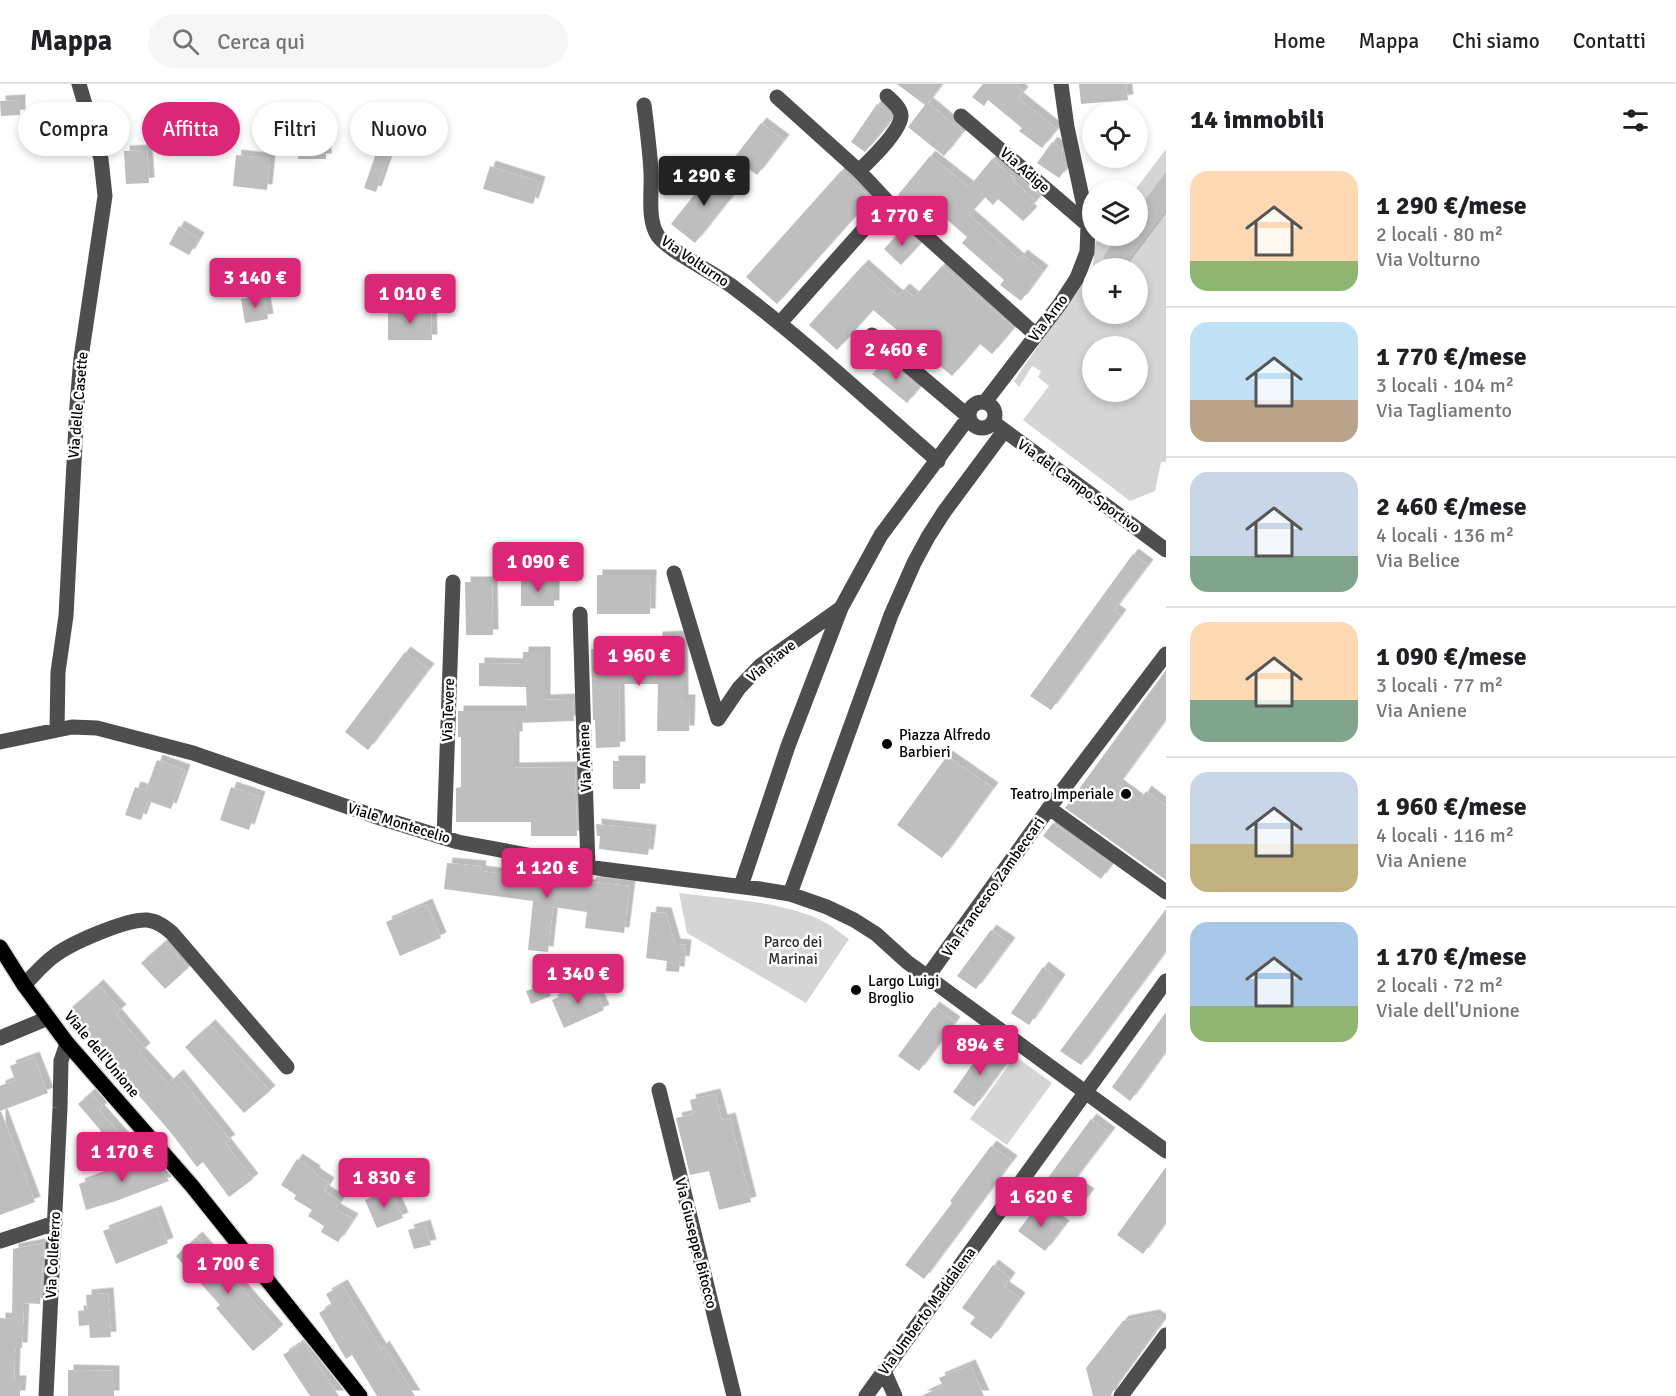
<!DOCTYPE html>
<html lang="it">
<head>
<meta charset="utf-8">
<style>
	body { margin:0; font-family:Signika,sans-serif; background:#f6f6f6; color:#202124; height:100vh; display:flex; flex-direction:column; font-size:22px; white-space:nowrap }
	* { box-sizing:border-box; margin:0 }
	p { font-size:20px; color:#757577 }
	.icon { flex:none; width:33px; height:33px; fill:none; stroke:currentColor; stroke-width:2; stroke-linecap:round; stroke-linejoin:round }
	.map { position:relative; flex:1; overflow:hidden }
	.sheet { display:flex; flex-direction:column; background:#fff; width:510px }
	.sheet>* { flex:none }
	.hud { position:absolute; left:18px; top:18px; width:570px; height:54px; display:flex; gap:12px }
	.tools { position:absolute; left:1082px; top:18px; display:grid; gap:12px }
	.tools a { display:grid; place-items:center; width:66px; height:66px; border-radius:50%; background:#fff; box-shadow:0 3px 9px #0003; font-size:30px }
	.price { position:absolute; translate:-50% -51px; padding:0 14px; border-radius:6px; background:#db2777; color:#fff; font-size:20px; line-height:39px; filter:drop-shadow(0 2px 3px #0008) }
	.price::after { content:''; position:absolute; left:50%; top:36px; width:18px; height:14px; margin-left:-9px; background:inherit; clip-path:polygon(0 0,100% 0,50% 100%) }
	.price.on { background:#222; color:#fff }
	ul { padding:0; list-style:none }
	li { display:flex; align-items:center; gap:18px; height:150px; padding:0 24px }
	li+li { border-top:2px solid #e0e0e0 }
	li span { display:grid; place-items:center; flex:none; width:168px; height:120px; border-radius:18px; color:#555 }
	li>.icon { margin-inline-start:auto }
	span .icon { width:72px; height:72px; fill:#fffc; stroke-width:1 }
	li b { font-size:26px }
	h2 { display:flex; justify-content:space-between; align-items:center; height:72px; padding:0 24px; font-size:26px }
	.chip { padding:0 21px; border-radius:27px; background:#fff; box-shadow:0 3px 9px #0003; font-size:21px; line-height:54px }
	.chip.on { background:#db2777; color:#fff }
	header { display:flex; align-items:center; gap:36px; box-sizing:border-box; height:84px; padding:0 30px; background:#fff; border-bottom:2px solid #e0e0e0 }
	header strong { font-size:28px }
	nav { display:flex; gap:33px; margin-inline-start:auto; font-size:21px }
	.search { width:420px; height:54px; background:#f6f6f6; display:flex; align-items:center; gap:15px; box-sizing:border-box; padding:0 21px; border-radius:33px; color:#757577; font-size:22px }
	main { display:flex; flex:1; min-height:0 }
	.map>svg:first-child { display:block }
	.green { fill:#d5d5d5; fill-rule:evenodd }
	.building { fill:#bebebe; filter:url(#shadow) }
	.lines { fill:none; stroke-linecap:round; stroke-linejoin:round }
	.major-casing { stroke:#dbdbdb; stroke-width:18 }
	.minor { stroke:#4e4e4e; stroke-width:15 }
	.major { stroke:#000; stroke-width:15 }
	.poi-dot { fill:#000; stroke:#fff; stroke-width:2 }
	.labels { text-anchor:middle; stroke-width:5; stroke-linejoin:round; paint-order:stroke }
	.street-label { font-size:15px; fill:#000; stroke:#fff }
	.poi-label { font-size:15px; fill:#000; stroke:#fff; text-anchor:start }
	.park-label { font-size:15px; fill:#2c2c2c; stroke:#fff }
</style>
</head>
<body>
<header>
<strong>Mappa</strong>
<div class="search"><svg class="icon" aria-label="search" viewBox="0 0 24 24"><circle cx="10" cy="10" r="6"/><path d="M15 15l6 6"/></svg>Cerca qui</div>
<nav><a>Home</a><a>Mappa</a><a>Chi siamo</a><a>Contatti</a></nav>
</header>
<main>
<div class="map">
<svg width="1166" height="1312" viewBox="0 0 1166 1312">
	<defs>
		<filter id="shadow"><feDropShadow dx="5.5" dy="-5.5" stdDeviation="0" flood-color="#0004"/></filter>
	</defs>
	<rect width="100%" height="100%" fill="#fff"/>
	<path class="green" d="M1166,65V378H1161L1155,407L1130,417L1023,336L1049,302L1038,293L1041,287L1032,282L1019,303L1014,297L1093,182L1095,160L1101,152H1137V106H1135ZM1092,184H1137V230H1092ZM1092,262H1137V308H1092Z
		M679,809C723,815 788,817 826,839C834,843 841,850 849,855L806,919L687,849Z
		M1015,972L1052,999L1007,1061L970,1035Z"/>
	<path class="building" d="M897,0H942L928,19L963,48L944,72L908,43L925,21Z
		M983,0H1014L1023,8L1018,14L1057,45L1042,64L1019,47L1022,44L988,16L984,22L972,13Z
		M1079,0H1126L1128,16L1081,20Z
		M20,16V31L1,32L0,17Z
		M877,20L890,29L891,34L883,47L865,68L851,58Z
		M389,32L401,36L376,108L364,104Z
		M761,39L784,56L757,91L734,74Z
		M276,41H325L326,75H298V61H276Z
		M1052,58L1062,65L1063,72L1061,75L1064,78L1066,85L1059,94L1037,79Z
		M147,66L149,99L126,100L124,67Z
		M236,71L270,75L267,106L233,102Z
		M930,72L969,103L992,75L1015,95L1013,97L1036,117L1029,125L1032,128L1023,137L998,115L993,121L985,113L969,131L1019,175L1022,171L1043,187L1021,217L1000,201L1004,196L962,159L967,153L927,118L919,128L898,111Z
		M490,82L540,98L533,120L483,105Z
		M713,87L737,106L695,159L671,140Z
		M841,87L871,115L777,220L746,193Z
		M1166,88V127L1123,184H1118L1103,173L1119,152H1137V127Z
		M179,142L199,154L189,171L169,160Z
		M903,145L920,160L901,181L884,165Z
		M863,181L898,212L904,205L914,213L942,182L1014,244L992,270L980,260L952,292L873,226L837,266L809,241Z
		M264,211L268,235L245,239L241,215Z
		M388,225H431L432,256H388Z
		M885,276L919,304L907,319L872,290Z
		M1133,470L1148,481L1114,526L1121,531L1051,626L1030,612Z
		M597,491H651L650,530H597Z
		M521,496H554V522H521Z
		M465,498H492L493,551H466Z
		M682,552L683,616H690L689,647H657L658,600H619L620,663L596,664L595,636H593L591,565H657V553Z
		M405,568L429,585L368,666L345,648Z
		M523,568H545V616L573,615L574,637L517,639V653H514V684L575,683L577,752H531V738H456V704L461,703V653H458V627H527L526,603L479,602V579L523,580Z
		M1166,586V635L1118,701L1140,717L1146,707L1166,722V796L1065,724Z
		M947,672L993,704L942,774L897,741Z
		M157,676L185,686L171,725L148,717L141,736L125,731L135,703L146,706Z
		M613,677H640V705H613Z
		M231,703L260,713L249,746L220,736Z
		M1053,739L1111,781L1101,795L1043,752Z
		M596,740L651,746L648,771L599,765L600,752H597Z
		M447,779L481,782L480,787L590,801L591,798L630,802L624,849L585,844L587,828L553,823L548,868L528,866L533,817L444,805Z
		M427,820L441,854L400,872L386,838Z
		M1166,825V867L1081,981L1060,967Z
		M651,828L666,829L675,860L686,861L684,878L680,877L679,888L666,887L667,877L646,874Z
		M991,846L1010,859L976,905L957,892Z
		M165,858L188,884L165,905L141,879Z
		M1043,883L1060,896L1029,941L1011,929Z
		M592,899L604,926L564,944L552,916Z
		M547,900L551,912L531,920L526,907Z
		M98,901L121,926L116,930L145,964L140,969L168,1000L178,991L230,1056L225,1059L253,1095L229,1113L203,1078L197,1083L172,1050L67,928Z
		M934,923L955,938L919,987L898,972Z
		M1166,928V967L1130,1017L1112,1003Z
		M210,941L270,1007L244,1029L185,963Z
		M986,961L1008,977L974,1023L953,1008Z
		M34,973L48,1009L0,1027V1002L15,996L10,982Z
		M91,1009L103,1023L99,1026L129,1060L116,1072L97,1051L101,1047L78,1020Z
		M715,1010L722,1036L730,1034L751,1118L719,1126L709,1087L690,1091L676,1034L693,1030L690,1016Z
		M1,1027L35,1118L0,1131V1028Z
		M1091,1035L1110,1049L1072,1099L1089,1110L1079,1123L1045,1098Z
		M991,1062L1012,1077L924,1195L905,1181L952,1119L950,1117Z
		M150,1073L169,1097L116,1117L86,1126L79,1100Z
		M297,1075L315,1087L314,1089L329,1099L324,1107L340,1117L335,1125L353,1135L338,1158L321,1148L324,1142L308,1132L312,1126L294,1115L296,1111L281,1101Z
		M1166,1083V1138L1143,1170L1117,1151Z
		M391,1105L403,1134L377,1144L365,1116Z
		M1037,1122L1064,1142L1045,1167L1018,1147Z
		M156,1127L168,1159L116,1180L103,1147Z
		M425,1141L431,1161L414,1165L408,1146Z
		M197,1153L278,1246L253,1267L216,1224L220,1221L176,1172Z
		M44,1159L40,1220L24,1219L22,1264H16L15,1268L14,1297H21L20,1312H0V1234L12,1235L13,1165Z
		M993,1181L1010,1194L1004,1203L1020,1214L991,1255L970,1240L975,1233L962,1224Z
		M342,1201L381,1265L384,1262L415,1312H377L352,1271L346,1275L319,1229L332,1221L326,1210Z
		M108,1209L111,1253L90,1254L89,1241L79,1242L78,1227L87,1226L86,1211Z
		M1154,1231L1163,1237L1113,1306L1111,1312H1093L1086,1284L1123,1237Z
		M303,1258L339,1312H310L283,1271Z
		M970,1281L984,1312H921L943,1302L939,1294Z
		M68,1286L114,1287V1312H68Z"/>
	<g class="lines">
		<defs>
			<path id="major" d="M0,863L24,901L67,959L192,1102L360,1312"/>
		</defs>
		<use href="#major" class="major-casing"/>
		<path class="minor" d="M777,13L859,87L888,118L1036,251
			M644,21C647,44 650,67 651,89C652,108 647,136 658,152C667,166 716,190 733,203C804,256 870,318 938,377
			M961,32L1088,141
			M859,87C870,76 902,46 901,31C900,23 892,17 887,12
			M780,239L888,118
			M969 331a13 13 0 1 1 26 0a13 13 0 1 1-26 0Z
			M985,318L1060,220L1077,194L1087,168L1088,141L1067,43L1061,0
			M993,338L1166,466
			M674,489L718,635L739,604L761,581L841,524
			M580,530L588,783
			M57,646L58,588L66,532L77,321L81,274L105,112L101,75L79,0
			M0,658L72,643L97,644L193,669L374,732L458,758L602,785L760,805L790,810L827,823L854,836L876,850L907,878L1166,1067
			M1049,724L1166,808
			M444,754L453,498
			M741,802L788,662L841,524L881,451L969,333L872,251
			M790,810L891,531L914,479L928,453L944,428L1004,347
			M928,892L1049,724L1166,570
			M24,901C34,891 43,880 54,872C71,859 126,835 147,836C157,837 164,842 172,849L287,983
			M0,954L48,934
			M659,1006L734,1312
			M0,1157L55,1139
			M884,1287L895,1312
			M46,1312L60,1024L61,977L67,959
			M866,1312L1166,897
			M1121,1312L1166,1251"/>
		<use href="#major" class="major"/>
	</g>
	<g class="poi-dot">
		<circle cx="887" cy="660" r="6"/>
		<circle cx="1126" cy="710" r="6"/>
		<circle cx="856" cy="906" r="6"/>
	</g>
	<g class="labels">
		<g class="street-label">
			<text transform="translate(1025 86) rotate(41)" y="5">Via Adige</text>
			<text transform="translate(695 177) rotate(34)" y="5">Via Volturno</text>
			<text transform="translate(1048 234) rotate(-53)" y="5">Via Arno</text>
			<text transform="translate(78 321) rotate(-85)" y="5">Via delle Casette</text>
			<text transform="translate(1079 402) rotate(36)" y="5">Via del Campo Sportivo</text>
			<text transform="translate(771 577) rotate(-39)" y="5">Via Piave</text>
			<text transform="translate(448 626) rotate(-88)" y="5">Via Tevere</text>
			<text transform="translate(585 674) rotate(-92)" y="5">Via Aniene</text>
			<text transform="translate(399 739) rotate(17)" y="5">Viale Montecelio</text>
			<text transform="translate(993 803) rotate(-55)" y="5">Via Francesco Zambeccari</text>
			<text transform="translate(102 970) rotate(50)" y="5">Viale dell'Unione</text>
			<text transform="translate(696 1159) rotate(76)" y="5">Via Giuseppe Bitocco</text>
			<text transform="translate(53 1171) rotate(-87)" y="5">Via Colleferro</text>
			<text transform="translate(927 1227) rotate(-54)" y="5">Via Umberto Maddalena</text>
		</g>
		<g class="poi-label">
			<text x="899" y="656">Piazza Alfredo<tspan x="899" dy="17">Barbieri</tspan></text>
			<text x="1114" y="715" text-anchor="end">Teatro Imperiale</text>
			<text x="868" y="902">Largo Luigi<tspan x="868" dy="17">Broglio</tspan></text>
		</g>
		<g class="park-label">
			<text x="793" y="863">Parco dei<tspan x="793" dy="17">Marinai</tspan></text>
		</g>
	</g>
</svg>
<div class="tools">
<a><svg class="icon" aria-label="locate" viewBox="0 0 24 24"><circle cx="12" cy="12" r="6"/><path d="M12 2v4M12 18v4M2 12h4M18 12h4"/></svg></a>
<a><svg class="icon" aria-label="layers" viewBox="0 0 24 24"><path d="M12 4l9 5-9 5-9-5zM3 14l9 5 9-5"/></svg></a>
<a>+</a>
<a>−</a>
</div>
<b class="price on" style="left:704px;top:123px">1 290 €</b>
<b class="price" style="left:902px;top:163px">1 770 €</b>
<b class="price" style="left:255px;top:225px">3 140 €</b>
<b class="price" style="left:410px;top:241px">1 010 €</b>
<b class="price" style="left:896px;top:297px">2 460 €</b>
<b class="price" style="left:538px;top:509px">1 090 €</b>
<b class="price" style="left:639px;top:603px">1 960 €</b>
<b class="price" style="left:547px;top:815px">1 120 €</b>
<b class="price" style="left:578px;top:921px">1 340 €</b>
<b class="price" style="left:980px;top:992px">894 €</b>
<b class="price" style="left:122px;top:1099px">1 170 €</b>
<b class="price" style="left:384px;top:1125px">1 830 €</b>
<b class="price" style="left:1041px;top:1144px">1 620 €</b>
<b class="price" style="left:228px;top:1211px">1 700 €</b>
<div class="hud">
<a class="chip">Compra</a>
<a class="chip on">Affitta</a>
<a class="chip">Filtri</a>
<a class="chip">Nuovo</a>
</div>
</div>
<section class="sheet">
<h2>14 immobili<svg class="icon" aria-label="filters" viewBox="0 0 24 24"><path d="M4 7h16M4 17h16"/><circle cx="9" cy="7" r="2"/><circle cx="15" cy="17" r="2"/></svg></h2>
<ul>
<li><span style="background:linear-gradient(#ffd9b3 75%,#8fb573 0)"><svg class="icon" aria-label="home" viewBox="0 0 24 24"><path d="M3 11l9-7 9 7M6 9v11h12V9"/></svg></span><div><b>1 290 €/mese</b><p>2 locali · 80 m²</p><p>Via Volturno</p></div></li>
<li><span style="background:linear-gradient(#bfe0f5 65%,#b9a48a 0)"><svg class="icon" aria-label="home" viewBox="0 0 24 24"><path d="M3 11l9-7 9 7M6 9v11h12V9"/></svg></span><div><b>1 770 €/mese</b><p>3 locali · 104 m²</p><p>Via Tagliamento</p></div></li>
<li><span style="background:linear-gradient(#c9d6e8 70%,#7fa58c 0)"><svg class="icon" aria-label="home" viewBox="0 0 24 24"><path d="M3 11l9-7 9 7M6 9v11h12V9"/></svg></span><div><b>2 460 €/mese</b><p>4 locali · 136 m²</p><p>Via Belice</p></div></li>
<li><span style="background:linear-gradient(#ffd9b3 65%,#7fa58c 0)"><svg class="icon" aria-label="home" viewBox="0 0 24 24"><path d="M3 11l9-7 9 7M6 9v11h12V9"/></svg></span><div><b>1 090 €/mese</b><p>3 locali · 77 m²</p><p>Via Aniene</p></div></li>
<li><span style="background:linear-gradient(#c9d6e8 60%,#c2b280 0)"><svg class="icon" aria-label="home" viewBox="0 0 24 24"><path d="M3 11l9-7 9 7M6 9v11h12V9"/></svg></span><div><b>1 960 €/mese</b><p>4 locali · 116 m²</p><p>Via Aniene</p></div></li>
<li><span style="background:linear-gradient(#a9c7e8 70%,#8fb573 0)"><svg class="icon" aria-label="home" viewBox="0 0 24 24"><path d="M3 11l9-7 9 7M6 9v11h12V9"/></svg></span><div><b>1 170 €/mese</b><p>2 locali · 72 m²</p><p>Viale dell'Unione</p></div></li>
</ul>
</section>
</main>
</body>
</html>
